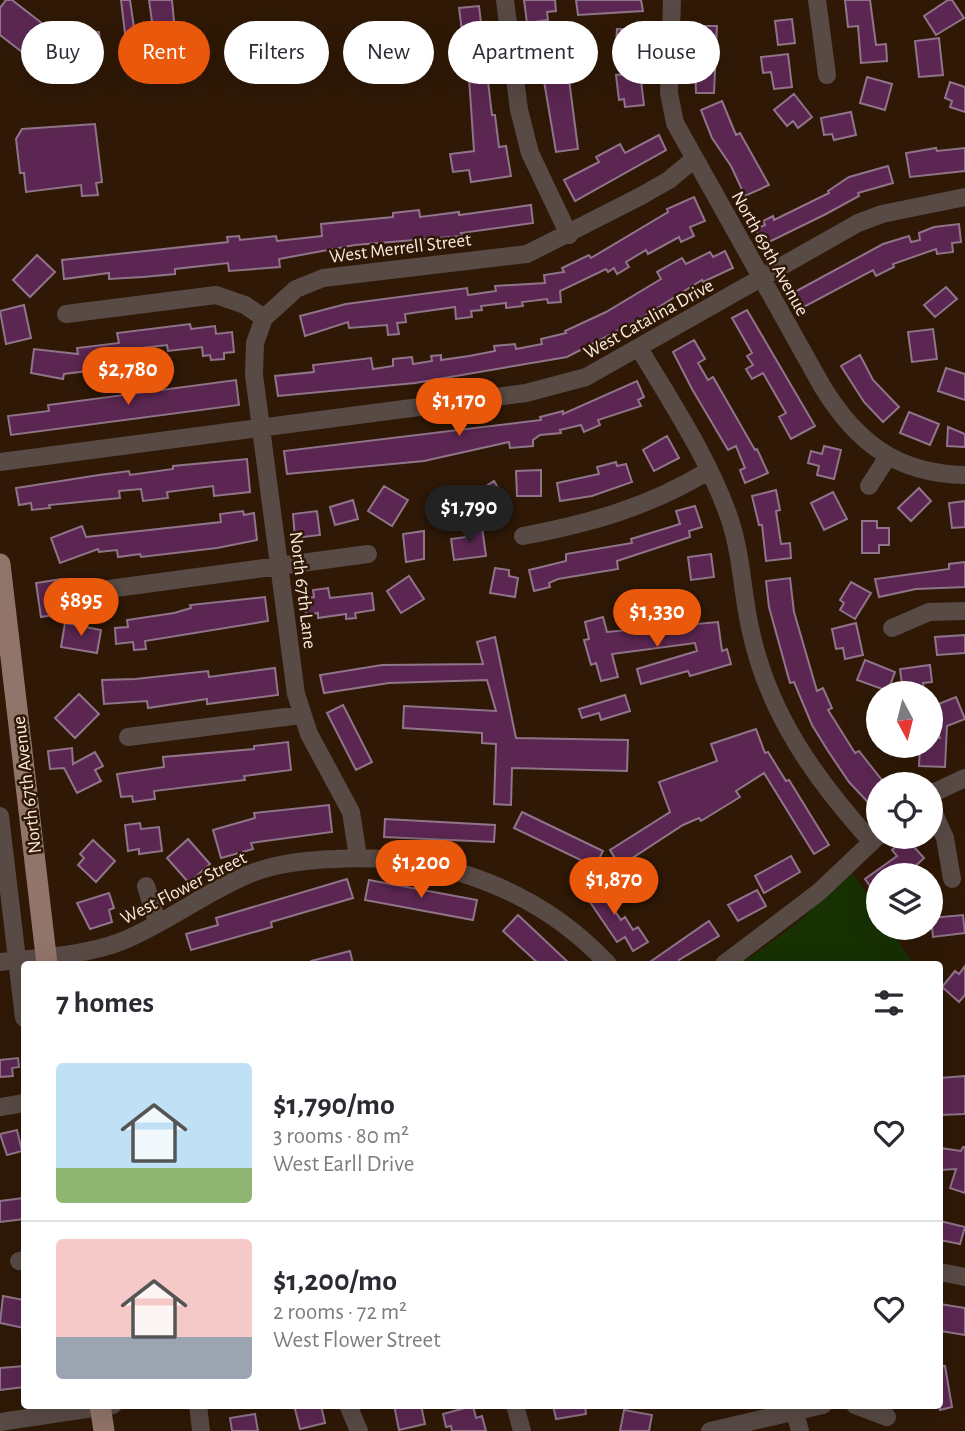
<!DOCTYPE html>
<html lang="en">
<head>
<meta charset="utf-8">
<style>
	body { margin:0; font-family:"Alegreya Sans",sans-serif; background:#f7f7f7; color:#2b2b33; height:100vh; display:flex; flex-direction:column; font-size:26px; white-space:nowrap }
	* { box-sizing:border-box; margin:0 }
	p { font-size:23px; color:#7c7c81 }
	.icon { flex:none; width:38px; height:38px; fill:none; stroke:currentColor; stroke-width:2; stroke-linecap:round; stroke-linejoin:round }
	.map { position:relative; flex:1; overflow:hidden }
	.sheet { position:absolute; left:21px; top:961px; width:922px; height:448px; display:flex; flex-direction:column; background:#fff; border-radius:7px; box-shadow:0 7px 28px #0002 }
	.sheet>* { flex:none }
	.top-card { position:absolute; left:21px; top:21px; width:924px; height:63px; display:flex; gap:14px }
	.needle { width:46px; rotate:173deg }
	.fabs { position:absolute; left:866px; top:681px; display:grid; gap:14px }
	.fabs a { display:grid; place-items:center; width:77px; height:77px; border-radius:50%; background:#fff; box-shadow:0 7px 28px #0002; font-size:35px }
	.price { position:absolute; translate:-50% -60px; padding:0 16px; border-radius:24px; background:#ea580c; color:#fff; font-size:23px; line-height:46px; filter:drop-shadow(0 2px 4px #0008) }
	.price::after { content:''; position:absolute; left:50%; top:42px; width:21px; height:16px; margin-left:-10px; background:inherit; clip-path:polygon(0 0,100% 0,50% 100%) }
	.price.on { background:#222; color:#fff }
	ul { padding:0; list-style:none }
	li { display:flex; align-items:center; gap:21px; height:175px; padding:0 35px }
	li+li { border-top:2px solid #e1e1e2 }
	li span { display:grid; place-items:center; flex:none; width:196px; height:140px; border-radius:7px; color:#555 }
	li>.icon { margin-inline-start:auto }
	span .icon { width:84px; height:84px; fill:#fffc; stroke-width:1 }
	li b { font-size:30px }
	h2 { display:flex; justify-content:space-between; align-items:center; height:84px; padding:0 35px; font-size:30px }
	.tag { padding:0 24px; border-radius:32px; background:#fff; box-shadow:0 7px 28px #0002; font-size:24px; line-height:63px }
	.tag.on { background:#ea580c; color:#fff }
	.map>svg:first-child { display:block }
	.green { fill:#173103 }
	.building { fill:#5b2752; stroke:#907489; stroke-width:2 }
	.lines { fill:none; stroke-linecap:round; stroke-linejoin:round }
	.minor { stroke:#584a45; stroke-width:18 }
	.major { stroke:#92756a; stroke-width:21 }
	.labels { text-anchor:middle; stroke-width:5; stroke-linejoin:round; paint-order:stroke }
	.street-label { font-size:19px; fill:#faeadf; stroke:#2f1806 }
</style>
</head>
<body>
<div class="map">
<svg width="965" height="1431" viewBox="0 0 965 1431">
	<rect width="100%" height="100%" fill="#2f1806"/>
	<path class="green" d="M852,872L878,911V928H890L913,964H741L797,923Z"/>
	<path class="building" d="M6,0H12L48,28L26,55L0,35V8Z
		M121,0H130L137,48L127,50Z
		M149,0H172L175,32L154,36Z
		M524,0H555L556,11L547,12L548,20L527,23Z
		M576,0H641L643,11L578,15Z
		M845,0H870L876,45L886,44L887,61L861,63L858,26L848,27Z
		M948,0H952L964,18L936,35L924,16Z
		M479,6L492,115H495L499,147L506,146L511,176L471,182L469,170L453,172L450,154L474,151L468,63L461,64L459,48L464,47L459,8Z
		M792,19L795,43L778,45L775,21Z
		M694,26H717L714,93H696Z
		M617,29L642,30L640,59L615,58Z
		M99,32L102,61L71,64L67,45L77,33Z
		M553,38L555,49L563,48L564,58L556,59L559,80L569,79L578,149L556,152L537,40Z
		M939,38L943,75L919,77L915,41Z
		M788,54L792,87L774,89L771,72L763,73L761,57Z
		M640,73L644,105L625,107L624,99L619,100L616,75Z
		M867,77L892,84L885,110L860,103Z
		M950,82L965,87V112L950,107L952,101L945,98Z
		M794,94L812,117L798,128L793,121L787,126L774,110Z
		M722,101L736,135L740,133L769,185L745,196L731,166L712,138L701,110Z
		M851,112L856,135L834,140L832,134L824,135L821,118Z
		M95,124L102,182L96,183L98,195L82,196L81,185L26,192L24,173H20L16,139L22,129Z
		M659,135L666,150L575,201L564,180L599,162L596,157L620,144L625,153Z
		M936,148L937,151L965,148V171L910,177L906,153Z
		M888,166L893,183L858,193L859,196L826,214L763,245L756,229L765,225L763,221L773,216L774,220L829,193L828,191L849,177Z
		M694,197L705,221L690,227L694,236L681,242L679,237L648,254L646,250L626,262L629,267L617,274L614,268L608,272L606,269L560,291L561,302L548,303L547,299L522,302L523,306L506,308V303L481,306L482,310L471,311L472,317L456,319L455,307L405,314L406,322L397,323L399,334L388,335L387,325L349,328L348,322L305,336L300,316L346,304L467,288L468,295L496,291L495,286L545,283L544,275L564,272L562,268L589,255L591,258L668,212L667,209Z
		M531,205L533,223L461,233L462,236L355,245L279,259L280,267L229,271L228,263L175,269V274L143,277L109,279V273L64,279L62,260L228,242L227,237L239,236L240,240L276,236L277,241L322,236L321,224L393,217V213L419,210L420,217L459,212V215Z
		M959,224L961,242L952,243L953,252L937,254L936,249L893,264L894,267L876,276L873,270L800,309L791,294L883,244L909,236L911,242L920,240L919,233L934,227Z
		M725,251L733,268L703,282L702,280L635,322L567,357L415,383L278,396L275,376L314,372L313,365L371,358L373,369L393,366V359L412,357L413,364L432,361L431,356L441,355V360L469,356L495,351L494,346L515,344L516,349L542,344L541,339L566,333L565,331L606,312L661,279L657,272L682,258L686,264L710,252L713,257Z
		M37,255L55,272L30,297L13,280Z
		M946,287L957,299L935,317L924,305Z
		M24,305L31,338L6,344L0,311Z
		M747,310L815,426L791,439L779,417L786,413L763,373L752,379L746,369L753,365L747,356L752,353L732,318Z
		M190,324L191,329L215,326L216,334L232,332L234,352L224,353V359L211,360L210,355L203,356L202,347L168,351L167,345L142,348V354L111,357L112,362L103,363V369L64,374L63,379L31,373L34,349L78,354L77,348L119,343L117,333Z
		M933,329L937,359L912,362L908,332Z
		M694,340L705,359L698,363L708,380L713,377L755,450L757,449L768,473L745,483L740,470L745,468L736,446L728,450L692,389L673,352Z
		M860,355L873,380L899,407L883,422L864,402L841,366Z
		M946,368L965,374V400L938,391Z
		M236,380L239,405L11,435L8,416L49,411L48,405Z
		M637,381L644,397L638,400L641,406L598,420L600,425L584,432L581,425L560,430L561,433L540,435L533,440V446L510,448L509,442L424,461L287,474L284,451L541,420L540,417L563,411V414Z
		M909,412L939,424L930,445L900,433Z
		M948,427L965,434V447L947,446Z
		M667,436L679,458L654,471L643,450Z
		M824,446L841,450L834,479L817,475L819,466L808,463L811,451L822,454Z
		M247,459L250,492L214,496L213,486L167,492L168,498L143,501L141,489L119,491L120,498L49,505L50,508L32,510L31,503L19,505L16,488L99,475L129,471L130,475L173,469V466Z
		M616,462L617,466L626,464L632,482L592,496L560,501L557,483L599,474L597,467Z
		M541,470V496H517L516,471Z
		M494,481L504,498L479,515L468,498Z
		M384,486L408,500L392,526L368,511Z
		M919,488L931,501L911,521L898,508Z
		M776,490L780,510L776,511L781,544L790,543L791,558L766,561L762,525H759L752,496Z
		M833,492L847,519L824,530L811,503Z
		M353,500L358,519L335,525L330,507Z
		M965,501V527L952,528L949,503Z
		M695,506L702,527L689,531L690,537L617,561L618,569L558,579L549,583L550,587L534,591L529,570L566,561V554L632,543L631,539L680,524L676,511Z
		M243,511L244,515L254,513L257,540L217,548L141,557L140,554L118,557L117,550L99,552L98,549L60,563L51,538L82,526L86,537L221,522L220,514Z
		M317,511L320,535L295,538L293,514Z
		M862,521H877V528H889V545H879V553H862Z
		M482,527L486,556L454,560L451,539L466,537L465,529Z
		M424,531V559L406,562L403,534Z
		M711,554L714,577L691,580L688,557Z
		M965,562V587L916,589L879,597L875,579L949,569V564Z
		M495,568L509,570V576L518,578L515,597L490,593Z
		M409,576L424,599L401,613L387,591Z
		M790,578L794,612L817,691L823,688L832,708L828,710L855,753L859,751L885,784H878V813L849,782L828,751L812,725L794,682L790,683L769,607L766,581Z
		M62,579L66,613L41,617L36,583Z
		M851,582L871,593L855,619L840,610L844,603L840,600Z
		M328,588L330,598L372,593L374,610L355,613L356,618L346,619V614L318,618V613L306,615L304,598L314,597L313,590Z
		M265,597L268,621L145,641L146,649L134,650L133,642L116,644L115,628L128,627L127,620L174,613L191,608L190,605Z
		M603,617L607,632L718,622L722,651L727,649L731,664L690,676L688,671L641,684L637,669L697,651L695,643L612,654L618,677L601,681L596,663L591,665L584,640L589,639L585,622Z
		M65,623L101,630L97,653L61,647Z
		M856,623L863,655L845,659L843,648L836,649L832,629Z
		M965,635V653L937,655L935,637Z
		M495,637L516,738L628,740L627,771L512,768L511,805L494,804L496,744L482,743V733L403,728L404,706L496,711L487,680L389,683L324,693L320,675L382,665L483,664L477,642Z
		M865,660L895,672L888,691L857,680Z
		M930,665L932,682L923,683L924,689L903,692L900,669Z
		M275,668L278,695L207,704V699L148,708L147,701L104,704L102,680L135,679L208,671L209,677Z
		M79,694L99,714L75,738L55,718Z
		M625,695L630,711L601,720L599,713L582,718L579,709Z
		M956,697L965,719L947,726L945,767L919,766L920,746H931V738H940L931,716V707Z
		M343,705L372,762L356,770L327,713Z
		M756,729L765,753L768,752L786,781L789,780L829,845L814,854L764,773L736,791L740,797L701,821L699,818L683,825L620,866L610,850L670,812L659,782L717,761L711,744Z
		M288,742L291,770L244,776L245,780L154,791L155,799L133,802L132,796L121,797L117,774L164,767L163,757L254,749V746Z
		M72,748L73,764L95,752L103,766L95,770L101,781L77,793L64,768L50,769L48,751Z
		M329,805L332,832L251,843L253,849L221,858L213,830L255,818L254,813Z
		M522,812L603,851L595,867L514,828Z
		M385,819L495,825L494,842L384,837Z
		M140,823L141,829L159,827L162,851L139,854V849L128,851L125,825Z
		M905,837L924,858L906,875H878V897L865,879L897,856L892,850Z
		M188,839L210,864L189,883L167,858Z
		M93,840L115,861L96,882L78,865L84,858L80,854Z
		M791,856L800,872L764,893L755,876Z
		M600,877L609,892L604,895L621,920L625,917L633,930L638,927L648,942L633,951L625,937L617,942L590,902L595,899L587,885Z
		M347,879L353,898L271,922L272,927L191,950L186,934L218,925L216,918Z
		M369,880L477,900L473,920L365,900Z
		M757,890L766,906L738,921L728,905Z
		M109,893L114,908L109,910L112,922L90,929L77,903Z
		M518,915L570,964H539L503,931Z
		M963,915L965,933L933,937L931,918Z
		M709,921L719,936L679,960L681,964H647Z
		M350,951L353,964H311V961Z
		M965,966V995L959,1002L942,987L955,971L959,974Z
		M18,1058L19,1067L12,1068L13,1076L0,1077V1060Z
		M965,1076V1114L940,1115V1078Z
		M17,1130L22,1151L7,1155L0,1134Z
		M963,1147H965V1193L950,1188L956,1169L940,1170V1148L961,1151Z
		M24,1198V1219L0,1222V1201Z
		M940,1221L965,1227L960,1244L940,1240Z
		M3,1296L24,1300V1328L0,1323Z
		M940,1304L965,1308V1335L940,1331Z
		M24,1366V1387L0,1390V1368Z
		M940,1366H945L952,1407L940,1410Z
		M294,1405H321L325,1423L300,1429Z
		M394,1405H421L425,1424L399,1430Z
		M553,1405H585L586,1414L556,1419Z
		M473,1406L476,1418L482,1416L486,1431H452L451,1426L446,1427L443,1414Z
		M624,1410L652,1415L649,1431H620Z
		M255,1414L258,1431H232L230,1418Z"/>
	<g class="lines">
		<path class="minor" d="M505,0L519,110L530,153L569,235
			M672,0L669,93L675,123L822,386C856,442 897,474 965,475
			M817,0L827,75
			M66,314L216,295L245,305L264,318L296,289L323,278L527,254L641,196L669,180L693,160
			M264,318L255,343L254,375L296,694L309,734L351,812L358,857
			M639,348C671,402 708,457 729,517C742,554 742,594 751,632C769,715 816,780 872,842
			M0,462L526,393L586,377L858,223L882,214L965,197
			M869,486L887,458
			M523,536C591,523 649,507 708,471
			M101,590L368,554
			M892,628L929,612L965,611
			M128,737L301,715
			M931,794L965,778
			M931,807L945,838L952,879
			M0,816L24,1018
			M146,886L157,922
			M0,962C40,957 82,956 120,942C166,924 206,891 252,873C278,863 307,860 335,859C438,853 537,888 608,964
			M724,964L819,892L878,836
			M0,1107L24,1103
			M19,1261L24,1260
			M940,1272L965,1277
			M198,1405L201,1431
			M348,1405L359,1431
			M515,1405L522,1431
			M793,1405L800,1431
			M855,1405L887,1417
			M0,1422L113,1405
			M710,1431L823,1405"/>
		<path class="major" d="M0,564L47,964
			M100,1405L104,1431"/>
	</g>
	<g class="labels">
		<g class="street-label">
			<text transform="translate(400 247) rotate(-7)" y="7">West Merrell Street</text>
			<text transform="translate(771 253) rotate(61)" y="7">North 69th Avenue</text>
			<text transform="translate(648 318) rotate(-29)" y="7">West Catalina Drive</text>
			<text transform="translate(304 590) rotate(83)" y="7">North 67th Lane</text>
			<text transform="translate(26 785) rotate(-97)" y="7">North 67th Avenue</text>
			<text transform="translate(183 887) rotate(-27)" y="7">West Flower Street</text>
		</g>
	</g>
</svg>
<div class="fabs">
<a><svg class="needle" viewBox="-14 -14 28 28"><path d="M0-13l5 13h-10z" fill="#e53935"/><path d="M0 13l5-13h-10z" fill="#7c7c81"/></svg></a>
<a><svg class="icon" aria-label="locate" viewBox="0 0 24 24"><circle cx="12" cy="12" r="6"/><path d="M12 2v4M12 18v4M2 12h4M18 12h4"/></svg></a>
<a><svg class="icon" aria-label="layers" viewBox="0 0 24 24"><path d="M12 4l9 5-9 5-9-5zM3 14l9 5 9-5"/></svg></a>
</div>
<b class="price" style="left:128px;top:407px">$2,780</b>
<b class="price" style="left:459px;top:438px">$1,170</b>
<b class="price on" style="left:469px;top:545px">$1,790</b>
<b class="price" style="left:81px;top:638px">$895</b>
<b class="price" style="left:657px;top:649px">$1,330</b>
<b class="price" style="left:421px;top:900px">$1,200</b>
<b class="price" style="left:614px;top:917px">$1,870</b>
<div class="top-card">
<a class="tag">Buy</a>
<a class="tag on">Rent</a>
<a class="tag">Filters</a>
<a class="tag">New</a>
<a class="tag">Apartment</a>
<a class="tag">House</a>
</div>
<section class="sheet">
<h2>7 homes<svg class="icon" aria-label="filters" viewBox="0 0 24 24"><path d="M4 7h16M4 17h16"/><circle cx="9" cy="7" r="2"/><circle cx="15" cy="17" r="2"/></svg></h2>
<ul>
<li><span style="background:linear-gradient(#bfe0f5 75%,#8fb573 0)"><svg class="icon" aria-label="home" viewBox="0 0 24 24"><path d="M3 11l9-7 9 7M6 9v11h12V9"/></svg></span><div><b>$1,790/mo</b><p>3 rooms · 80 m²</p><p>West Earll Drive</p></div><svg class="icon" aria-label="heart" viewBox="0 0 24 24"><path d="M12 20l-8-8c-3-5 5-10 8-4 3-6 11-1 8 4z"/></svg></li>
<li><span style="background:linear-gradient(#f6c9c9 70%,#9aa5b1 0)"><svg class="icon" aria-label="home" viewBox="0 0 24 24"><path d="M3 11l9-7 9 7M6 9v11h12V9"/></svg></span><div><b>$1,200/mo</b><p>2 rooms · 72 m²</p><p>West Flower Street</p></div><svg class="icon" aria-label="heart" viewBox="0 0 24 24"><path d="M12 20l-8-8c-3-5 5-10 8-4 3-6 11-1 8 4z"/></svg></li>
</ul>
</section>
</div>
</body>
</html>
